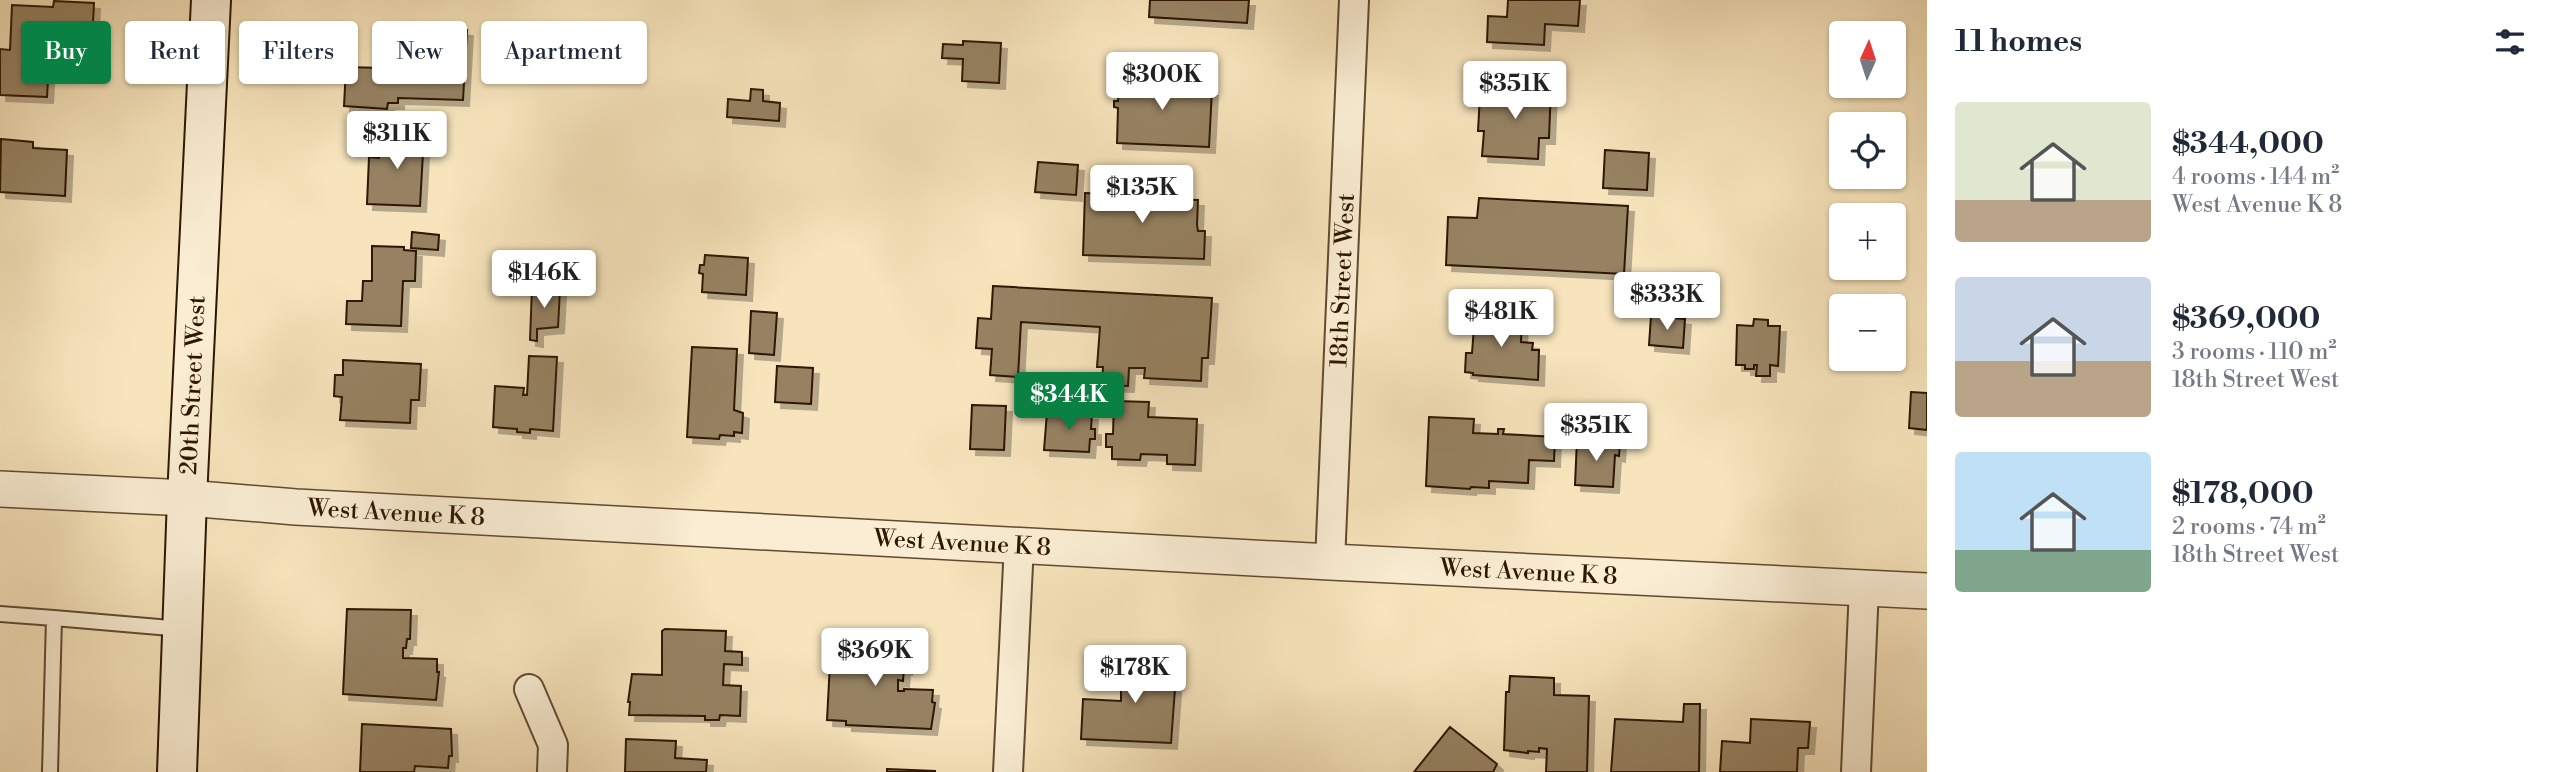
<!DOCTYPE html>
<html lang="en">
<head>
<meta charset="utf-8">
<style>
	body { margin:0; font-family:"Libre Bodoni",serif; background:#f2f2f3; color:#1f2937; height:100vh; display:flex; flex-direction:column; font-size:26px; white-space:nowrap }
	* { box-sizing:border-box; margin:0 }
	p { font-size:23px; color:#747a83 }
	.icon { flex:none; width:38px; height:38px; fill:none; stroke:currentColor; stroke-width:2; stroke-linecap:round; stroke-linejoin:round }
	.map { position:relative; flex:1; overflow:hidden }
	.panel { display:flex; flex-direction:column; background:#fff; width:630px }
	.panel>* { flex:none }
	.hud { position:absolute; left:21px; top:21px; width:665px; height:63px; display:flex; gap:14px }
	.needle { width:46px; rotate:3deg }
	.fabs { position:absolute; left:1829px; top:21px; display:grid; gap:14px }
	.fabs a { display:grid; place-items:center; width:77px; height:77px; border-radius:7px; background:#fff; box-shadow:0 2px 5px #0004; font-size:35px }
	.price { position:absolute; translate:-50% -60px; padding:0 16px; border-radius:7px; background:#fff; color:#222; font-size:23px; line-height:46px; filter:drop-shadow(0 2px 4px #0008) }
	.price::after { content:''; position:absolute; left:50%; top:42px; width:21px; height:16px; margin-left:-10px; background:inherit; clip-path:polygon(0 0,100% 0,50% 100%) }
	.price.current { background:#0b8043; color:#fff }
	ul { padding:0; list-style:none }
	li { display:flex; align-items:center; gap:21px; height:175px; padding:0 28px }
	li span { display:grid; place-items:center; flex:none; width:196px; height:140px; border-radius:7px; color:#555 }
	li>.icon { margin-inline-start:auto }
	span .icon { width:84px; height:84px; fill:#fffc; stroke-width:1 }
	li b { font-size:30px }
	h2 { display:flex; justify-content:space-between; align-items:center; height:84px; padding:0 28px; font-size:30px }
	.pill { padding:0 24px; border-radius:7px; background:#fff; box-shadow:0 2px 5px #0004; font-size:24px; line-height:63px }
	.pill.current { background:#0b8043; color:#fff }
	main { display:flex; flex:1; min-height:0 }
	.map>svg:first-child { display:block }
	.building { fill:#968262; stroke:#2d1700; stroke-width:2; filter:url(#shadow) }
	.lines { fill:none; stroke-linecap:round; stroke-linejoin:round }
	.service-casing { stroke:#604a2f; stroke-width:18 }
	.minor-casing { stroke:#604a2f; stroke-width:32 }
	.tertiary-casing { stroke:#604a2f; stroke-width:38 }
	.secondary-casing { stroke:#2d1700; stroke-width:42 }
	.service { stroke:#faedd3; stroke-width:14 }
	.minor { stroke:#faedd3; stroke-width:28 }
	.tertiary { stroke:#faedd3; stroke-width:35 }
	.secondary { stroke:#faedd3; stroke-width:38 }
	.labels { text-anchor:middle; stroke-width:5; stroke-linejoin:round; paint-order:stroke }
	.street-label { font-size:24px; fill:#2d1700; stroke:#faedd3 }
</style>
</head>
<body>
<main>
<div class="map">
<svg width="1927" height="772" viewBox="0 0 1927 772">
	<defs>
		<filter id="shadow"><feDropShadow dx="6" dy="6" stdDeviation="0" flood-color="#0004"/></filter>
	</defs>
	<rect width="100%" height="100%" fill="#f7e4bc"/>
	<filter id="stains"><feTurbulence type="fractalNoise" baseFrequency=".00286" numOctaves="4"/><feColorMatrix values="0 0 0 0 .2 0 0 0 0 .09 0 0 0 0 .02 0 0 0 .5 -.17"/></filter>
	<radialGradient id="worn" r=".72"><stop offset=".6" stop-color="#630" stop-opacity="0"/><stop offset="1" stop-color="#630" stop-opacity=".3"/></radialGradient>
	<path class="building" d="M1150,0H1249L1247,23L1149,17Z
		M1508,0H1580L1578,26L1545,24L1544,45L1487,42L1488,16L1507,17Z
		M54,1L94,3L92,42L58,40L55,64H49L47,97L0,95V49L10,50L12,5L53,7Z
		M386,23L449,27V29L467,30L463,100L398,98V103H388L387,109L344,106L346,67L383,68Z
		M963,41L1001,43L999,83L962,81L963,59L942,58L943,44L963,45Z
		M1119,75L1184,78V88L1212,90L1209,147L1117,143L1118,108L1114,107V101H1118Z
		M1493,86L1551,88L1549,138H1539L1538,159L1482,156L1484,131H1478L1480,95L1493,96Z
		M751,89L763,90V101L780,103L779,121L727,117L728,99L750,101Z
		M379,134L424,135L420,206L367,204L369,157L379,158Z
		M1,139L33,142V148L67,150L65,196L0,192Z
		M1605,150L1649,153L1647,190L1603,188Z
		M1038,162L1078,165L1076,195L1035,192Z
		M1120,186L1161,187V199L1198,200L1197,225L1198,231H1205L1204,259L1083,255L1085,193L1120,194Z
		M1479,198L1628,206L1624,274L1446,265L1448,217L1477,218Z
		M412,232L439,235L438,250L411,248Z
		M372,246L404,247V250L416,251L415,281H403L401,326L346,324L347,301H362L363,281H372Z
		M705,255L748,258L746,295L702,292L703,274L699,273L700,265H704Z
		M993,286L1212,298L1208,358H1202L1201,381L1144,378L1145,368H1129L1128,386L1102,385L1103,367H1097L1100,327L1021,322L1018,377L990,375L992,349L976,348L978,318L991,319Z
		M532,288L560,290L558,327L537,329V341L530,340Z
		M751,311L777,313L774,355L749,353Z
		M1475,313L1522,316L1521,342L1533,343L1532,350H1539L1538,380L1473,375V373L1465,372L1466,353H1472Z
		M1651,316L1685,319L1683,348L1649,345Z
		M1754,319L1768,320V326H1780L1778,366L1770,365V376H1756L1757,365H1754V369H1745V365H1736L1737,325L1753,326Z
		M692,347L737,349L734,410L743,413L742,433L734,432V436L720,435L719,439L687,437Z
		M529,356L557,357L553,431L530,429V433L517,432V429L493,427L495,386L524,388L523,395H527Z
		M343,360L421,364L419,400H411L410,423L340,420L342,397L334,396L335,375H343Z
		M777,366L813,368L811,404L775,402Z
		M1911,392L1927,393V430L1909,428Z
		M1114,401L1149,402L1148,417L1197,419L1195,465L1167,464V455L1141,454L1140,460L1112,459V447H1106V434H1113Z
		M972,405L1006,406L1004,450L970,449Z
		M1047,412L1092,414L1091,429H1095V439H1090L1089,452L1044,450Z
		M1429,417L1474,419L1473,433L1498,434V429H1504L1503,434L1555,437L1554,461L1529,460L1528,483L1489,481V488L1471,487L1470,489L1426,486Z
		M1577,439L1620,443L1619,456L1615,455L1613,487L1575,485Z
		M347,609L411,610L410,639H407L406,648H403V658L437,659V672H439L436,700L343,694Z
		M665,629L726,631L725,651L742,652V665L724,664L723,685L741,686L740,716L720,715L719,720H705V716L629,715L630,702H628L632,674L662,675V631Z
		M850,641L905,644L904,649H907L906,669H904L903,681L898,680V691H904V689L933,690L932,702L935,703L931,729L846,725V721L827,720L831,644L849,645Z
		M1119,658L1177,662L1171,743L1081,739L1083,699L1121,701V686H1117Z
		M1510,676L1554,678V695L1589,696L1587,772H1546L1547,749L1539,748V752L1528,751V753L1504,750L1506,692H1509Z
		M1684,704H1700L1699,772H1611L1615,719L1683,722Z
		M1751,719L1810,722L1808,748H1798L1797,772H1720L1722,741L1750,743Z
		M362,724L451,729L452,756H449L448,768L415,766L414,772H360Z
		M1450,727L1497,764L1493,772H1414Z
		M626,739L676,741L675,758L707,760L706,772H625Z
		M887,769L936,771L887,772Z"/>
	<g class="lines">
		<defs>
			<path id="service" d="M0,614L54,618L50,772
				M54,618L182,629"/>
			<g id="minor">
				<path id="s1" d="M1330,562L1354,0"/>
				<path d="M529,689L553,745L552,772"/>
				<path d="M1008,772L1019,544"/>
				<path d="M1856,772L1864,587"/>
			</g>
			<g id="tertiary">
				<path id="s2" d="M0,489L187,498L296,507L1330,562L1927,591"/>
			</g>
			<g id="secondary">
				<path id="s3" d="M177,772L187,498L211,0"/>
			</g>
		</defs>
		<use href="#service" class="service-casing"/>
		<use href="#minor" class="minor-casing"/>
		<use href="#tertiary" class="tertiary-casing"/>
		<use href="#secondary" class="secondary-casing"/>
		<use href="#service" class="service"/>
		<use href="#minor" class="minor"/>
		<use href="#tertiary" class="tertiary"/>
		<use href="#secondary" class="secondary"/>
	</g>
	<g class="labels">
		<g class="street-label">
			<text dy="8" stroke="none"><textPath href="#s1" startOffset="282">18th Street West</textPath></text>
			<text dy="8" stroke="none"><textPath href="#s3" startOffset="387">20th Street West</textPath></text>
			<text dy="8" stroke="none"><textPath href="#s2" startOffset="397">West Avenue K 8</textPath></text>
			<text dy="8" stroke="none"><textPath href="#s2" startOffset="964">West Avenue K 8</textPath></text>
			<text dy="8" stroke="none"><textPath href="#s2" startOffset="1531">West Avenue K 8</textPath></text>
		</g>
	</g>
	<rect width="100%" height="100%" filter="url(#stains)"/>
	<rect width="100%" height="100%" fill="url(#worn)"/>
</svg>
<div class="fabs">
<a><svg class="needle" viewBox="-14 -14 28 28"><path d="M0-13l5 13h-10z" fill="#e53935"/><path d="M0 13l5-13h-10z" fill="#747a83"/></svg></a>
<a><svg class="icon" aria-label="locate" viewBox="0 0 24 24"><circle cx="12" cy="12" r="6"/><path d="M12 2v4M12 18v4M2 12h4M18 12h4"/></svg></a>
<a>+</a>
<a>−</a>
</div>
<b class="price" style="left:1162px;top:112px">$300K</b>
<b class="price" style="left:1515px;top:121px">$351K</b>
<b class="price" style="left:397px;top:171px">$311K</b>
<b class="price" style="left:1142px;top:225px">$135K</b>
<b class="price" style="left:544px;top:310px">$146K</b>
<b class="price" style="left:1667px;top:332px">$333K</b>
<b class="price" style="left:1501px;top:349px">$481K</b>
<b class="price current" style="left:1069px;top:432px">$344K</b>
<b class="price" style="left:1596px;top:463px">$351K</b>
<b class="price" style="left:875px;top:688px">$369K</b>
<b class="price" style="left:1135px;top:705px">$178K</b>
<div class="hud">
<a class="pill current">Buy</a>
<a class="pill">Rent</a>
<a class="pill">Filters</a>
<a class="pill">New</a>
<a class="pill">Apartment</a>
</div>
</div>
<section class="panel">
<h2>11 homes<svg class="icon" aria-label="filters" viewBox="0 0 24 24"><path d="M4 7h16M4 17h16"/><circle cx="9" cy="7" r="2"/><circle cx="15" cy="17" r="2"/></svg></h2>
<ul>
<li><span style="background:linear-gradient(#dfe7d0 70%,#b9a48a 0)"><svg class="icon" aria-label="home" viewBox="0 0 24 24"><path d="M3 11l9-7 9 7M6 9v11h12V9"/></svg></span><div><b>$344,000</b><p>4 rooms · 144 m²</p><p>West Avenue K 8</p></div></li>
<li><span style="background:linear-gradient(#c9d6e8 60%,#b9a48a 0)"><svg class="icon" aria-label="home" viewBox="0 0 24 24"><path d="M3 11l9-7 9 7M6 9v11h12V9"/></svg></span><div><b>$369,000</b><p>3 rooms · 110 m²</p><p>18th Street West</p></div></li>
<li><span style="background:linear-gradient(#bfe0f5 70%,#7fa58c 0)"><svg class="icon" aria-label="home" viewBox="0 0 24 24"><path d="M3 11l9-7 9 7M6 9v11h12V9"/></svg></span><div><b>$178,000</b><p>2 rooms · 74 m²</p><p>18th Street West</p></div></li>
</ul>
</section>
</main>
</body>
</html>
